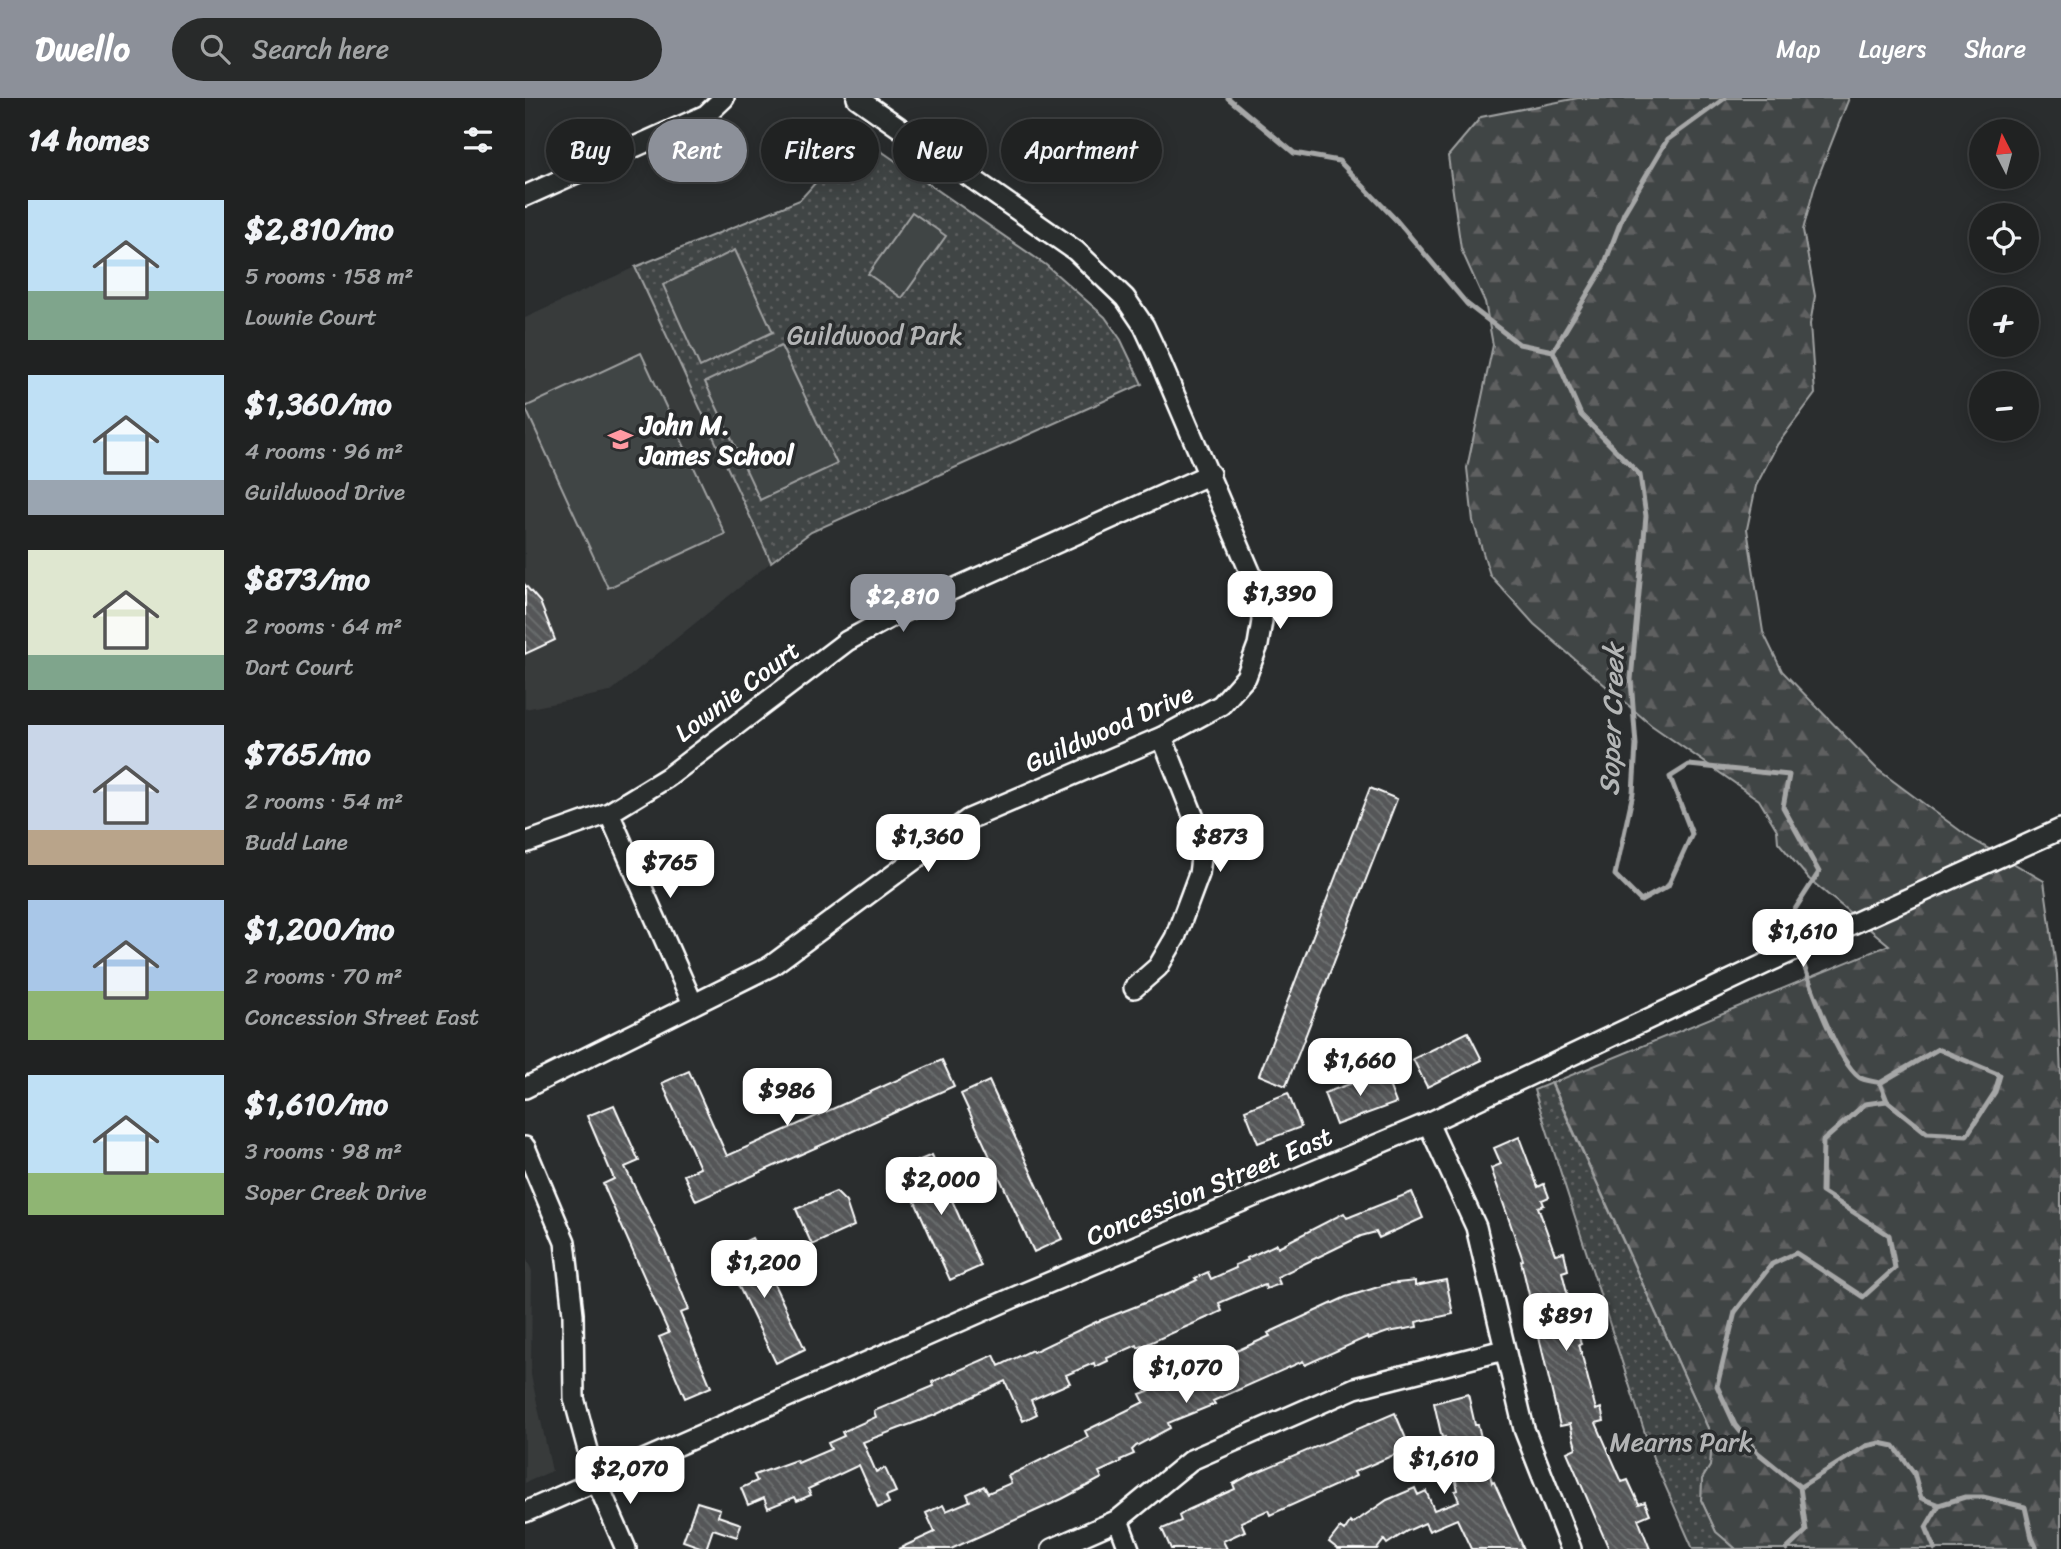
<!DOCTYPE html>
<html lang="en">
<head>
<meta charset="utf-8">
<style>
	body { margin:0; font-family:Sriracha,sans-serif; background:#282a2a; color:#f1f3f6; height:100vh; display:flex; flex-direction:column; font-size:26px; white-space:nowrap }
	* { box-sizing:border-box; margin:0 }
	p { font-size:23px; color:#a2a4a5 }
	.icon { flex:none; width:38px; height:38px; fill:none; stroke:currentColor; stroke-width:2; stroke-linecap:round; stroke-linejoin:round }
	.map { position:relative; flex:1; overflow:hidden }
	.details { display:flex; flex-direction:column; background:#202222; width:525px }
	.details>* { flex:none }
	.hud { position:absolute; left:21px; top:21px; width:665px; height:63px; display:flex; gap:14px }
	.needle { width:46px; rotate:354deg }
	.tools { position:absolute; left:1444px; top:21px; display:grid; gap:14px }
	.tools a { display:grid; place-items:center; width:70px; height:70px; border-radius:50%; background:#202222; box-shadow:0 4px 18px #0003,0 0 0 2px #3d3f40; font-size:35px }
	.price { position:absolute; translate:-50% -60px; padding:0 16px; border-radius:14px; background:#fff; color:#222; font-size:23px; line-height:46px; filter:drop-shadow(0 2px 4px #0008) }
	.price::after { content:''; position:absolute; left:50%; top:42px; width:21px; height:16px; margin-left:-10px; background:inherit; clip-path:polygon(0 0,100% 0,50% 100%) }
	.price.current { background:#8c9099; color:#fff }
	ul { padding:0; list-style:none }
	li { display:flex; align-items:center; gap:21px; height:175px; padding:0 28px }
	li span { display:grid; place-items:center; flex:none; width:196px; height:140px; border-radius:0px; color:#555 }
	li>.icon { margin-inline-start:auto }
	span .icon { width:84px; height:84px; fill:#fffc; stroke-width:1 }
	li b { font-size:30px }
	h2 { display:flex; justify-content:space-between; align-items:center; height:84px; padding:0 28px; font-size:30px }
	.pill { padding:0 24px; border-radius:32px; background:#202222; box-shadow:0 4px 18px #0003,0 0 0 2px #3d3f40; font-size:24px; line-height:63px }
	.pill.current { background:#8c9099; color:#fff }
	header { display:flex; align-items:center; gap:42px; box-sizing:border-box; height:98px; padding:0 35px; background:#8c9099; color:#fff }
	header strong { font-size:33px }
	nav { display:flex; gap:38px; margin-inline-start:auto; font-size:24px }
	.search { width:490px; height:63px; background:#282a2a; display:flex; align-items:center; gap:18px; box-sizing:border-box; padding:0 24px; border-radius:38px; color:#a2a4a5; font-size:26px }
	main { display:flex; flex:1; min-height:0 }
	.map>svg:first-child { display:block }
	.built { fill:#373a3b }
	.forest { fill:url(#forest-firs); stroke:#a0a2a2; stroke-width:2 }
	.park { fill:url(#park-dots); stroke:#a0a2a2; stroke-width:2 }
	.pitch { fill:#414445; stroke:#a0a2a2; stroke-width:2 }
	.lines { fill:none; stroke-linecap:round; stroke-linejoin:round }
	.stream { stroke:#a6a7a7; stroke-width:5 }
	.building { fill:url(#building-back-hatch); stroke:#fff; stroke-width:2 }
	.minor-casing { stroke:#fff; stroke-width:24 }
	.minor { stroke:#2a2d2e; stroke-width:19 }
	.labels { text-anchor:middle; stroke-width:7; stroke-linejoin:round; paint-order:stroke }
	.park-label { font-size:26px; fill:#b3b4b5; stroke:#2a2d2e }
	.poi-label { font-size:26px; font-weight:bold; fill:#fff; stroke:#2a2d2e; text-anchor:start }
	.street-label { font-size:26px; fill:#fff; stroke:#2a2d2e }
	.water-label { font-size:28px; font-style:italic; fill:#b4b6b6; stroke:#2a2d2e }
</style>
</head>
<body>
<header>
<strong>Dwello</strong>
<div class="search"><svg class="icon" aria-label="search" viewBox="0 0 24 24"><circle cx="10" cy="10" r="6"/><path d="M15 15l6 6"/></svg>Search here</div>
<nav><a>Map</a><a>Layers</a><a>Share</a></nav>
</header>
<main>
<section class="details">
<h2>14 homes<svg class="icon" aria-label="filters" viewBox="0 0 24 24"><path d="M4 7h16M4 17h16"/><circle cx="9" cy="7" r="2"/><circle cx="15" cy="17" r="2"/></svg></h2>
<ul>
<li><span style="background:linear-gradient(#bfe0f5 65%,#7fa58c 0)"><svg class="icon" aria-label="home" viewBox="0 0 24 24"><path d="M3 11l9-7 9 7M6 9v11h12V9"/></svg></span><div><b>$2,810/mo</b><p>5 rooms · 158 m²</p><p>Lownie Court</p></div></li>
<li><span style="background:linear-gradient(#bfe0f5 75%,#9aa5b1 0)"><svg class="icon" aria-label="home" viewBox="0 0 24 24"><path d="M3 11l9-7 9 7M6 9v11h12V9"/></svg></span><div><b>$1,360/mo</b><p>4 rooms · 96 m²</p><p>Guildwood Drive</p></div></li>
<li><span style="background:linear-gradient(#dfe7d0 75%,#7fa58c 0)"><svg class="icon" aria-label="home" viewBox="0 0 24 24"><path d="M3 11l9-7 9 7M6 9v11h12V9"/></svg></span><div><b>$873/mo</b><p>2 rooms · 64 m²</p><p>Dart Court</p></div></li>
<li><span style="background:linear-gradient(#c9d6e8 75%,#b9a48a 0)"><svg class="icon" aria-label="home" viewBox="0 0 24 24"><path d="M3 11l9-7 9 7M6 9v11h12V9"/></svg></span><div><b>$765/mo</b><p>2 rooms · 54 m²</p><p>Budd Lane</p></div></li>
<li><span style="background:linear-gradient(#a9c7e8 65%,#8fb573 0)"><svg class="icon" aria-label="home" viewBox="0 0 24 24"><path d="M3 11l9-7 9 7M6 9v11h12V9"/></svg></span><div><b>$1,200/mo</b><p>2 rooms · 70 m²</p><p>Concession Street East</p></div></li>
<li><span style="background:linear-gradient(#bfe0f5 70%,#8fb573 0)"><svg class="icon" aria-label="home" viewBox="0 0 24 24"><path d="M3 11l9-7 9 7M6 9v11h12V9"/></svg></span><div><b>$1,610/mo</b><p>3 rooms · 98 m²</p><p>Soper Creek Drive</p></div></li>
</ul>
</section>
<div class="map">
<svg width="1536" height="1451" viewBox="0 0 1536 1451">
	<defs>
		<pattern id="forest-firs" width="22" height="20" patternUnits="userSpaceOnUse" patternTransform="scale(1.75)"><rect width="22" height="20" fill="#414445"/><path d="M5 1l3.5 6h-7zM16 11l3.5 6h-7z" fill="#5e6061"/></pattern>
		<pattern id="park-dots" width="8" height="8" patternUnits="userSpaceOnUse" patternTransform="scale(1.75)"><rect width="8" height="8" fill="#414445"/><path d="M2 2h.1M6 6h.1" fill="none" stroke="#5e6061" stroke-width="1.8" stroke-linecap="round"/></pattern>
		<pattern id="building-back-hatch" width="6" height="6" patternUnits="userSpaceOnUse" patternTransform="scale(1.75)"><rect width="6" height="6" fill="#555758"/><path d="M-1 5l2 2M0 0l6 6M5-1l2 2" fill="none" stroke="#6e7071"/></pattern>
	</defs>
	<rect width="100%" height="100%" fill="#2a2d2e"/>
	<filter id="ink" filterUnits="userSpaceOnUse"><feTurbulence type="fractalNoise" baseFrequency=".0143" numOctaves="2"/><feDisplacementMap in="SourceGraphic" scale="14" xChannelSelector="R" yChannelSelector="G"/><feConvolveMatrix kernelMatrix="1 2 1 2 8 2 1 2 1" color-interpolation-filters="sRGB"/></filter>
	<g filter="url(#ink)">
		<path class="built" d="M110,169L246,464L85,594L0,611V220Z
			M0,1158L7,1173L6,1277L27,1373L0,1385Z"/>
		<path class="forest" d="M1053,0H1324L1290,87L1278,132L1290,198L1285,226L1290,296L1252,347L1231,388L1222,431L1238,534L1257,573L1352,671L1445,740L1519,783L1532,876L1536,979V1451H1211L1191,1434L1176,1402L1177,1381L1185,1368L1187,1339L1027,985L1364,847L1284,781L1253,744L1252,732L1234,702L1126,627L1009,526L965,477L948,423L942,370L968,247L960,204L936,151L923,58L956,19Z"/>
		<path class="park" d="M333,37L521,167L580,219L596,242L617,286L286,434L246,464L110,169L275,102Z
			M1026,985L1187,1339L1185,1368L1177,1381L1176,1402L1191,1434L1211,1451H1168L1128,1360L1009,992Z"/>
		<path class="pitch" d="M387,114L421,138L377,200L343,176Z
			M210,152L248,234L175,269L138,187Z
			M256,248L312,366L235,402L180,284Z
			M116,255L200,436L83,490L0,309Z"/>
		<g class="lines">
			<path class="stream" d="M703,0L769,55L814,63L872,123L942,206L994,246L1028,253
				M1028,253L1056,317L1115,377L1121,418L1106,582L1111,647L1108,695L1090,777L1116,803L1143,788L1167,736L1145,679L1164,667L1264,677L1258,709L1294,774L1263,822C1276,857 1307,959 1334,979C1339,983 1349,983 1355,985L1362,1003L1340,1006L1298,1043L1297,1094L1364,1137L1370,1170L1338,1199L1271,1155L1247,1166L1210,1214L1192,1288L1210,1327L1233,1355L1275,1389L1341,1348L1355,1345L1369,1348L1389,1375L1396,1400L1414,1407L1440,1399H1458L1500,1409L1507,1440L1512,1451
				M1028,253L1078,170L1099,115L1142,42L1200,0
				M1355,985L1413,951L1475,977L1470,994L1442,1037L1402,1035L1362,1003
				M1262,1451L1281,1433L1275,1389
				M1410,1451L1401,1429L1414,1407"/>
		</g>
		<path class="building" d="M0,487L15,504L30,542L0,556Z
			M845,690L872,701L761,988L734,977Z
			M943,934L957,962L902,989L888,961Z
			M417,962L429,988L171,1103L159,1077L175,1070L137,985L164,973L202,1058Z
			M859,974L871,1005L811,1027L799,995Z
			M464,983L537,1141L509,1154L436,996Z
			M763,995L776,1029L733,1045L720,1012Z
			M89,1007L114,1063L100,1069L139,1150L164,1212L155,1215L186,1289L160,1300L134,1239L144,1235L78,1086L89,1081L62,1018Z
			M994,1039L1013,1089L1019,1086L1024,1099L1017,1102L1019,1107L1013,1109L1030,1156L1039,1154L1043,1172L1037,1174L1044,1202L1050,1200L1053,1213L1048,1214L1056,1246H1054L1071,1312L1076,1310L1079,1323L1071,1325L1097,1384L1103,1382L1114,1406L1120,1404L1125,1416L1113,1421L1125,1451H1084L1042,1354L1051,1350L1045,1326L1035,1328L996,1163L998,1162L966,1070L976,1066L969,1050Z
			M407,1057L456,1168L425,1182L375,1070Z
			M311,1094L321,1104L329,1128L287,1147L271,1111Z
			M887,1094L898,1120L854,1140L851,1134L836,1138L752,1179L755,1186L741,1191L740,1187L735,1189L734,1188L694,1205L697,1213L686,1218L613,1250L612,1247L582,1260L583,1263L570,1269L569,1265L541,1277L545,1285L506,1302L512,1316L498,1323L480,1283L410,1317L338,1344L351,1374L360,1370L371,1394L361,1398L364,1405L353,1410L334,1367L283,1391L286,1397L272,1403L270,1399L243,1410L239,1400L223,1407L216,1390L232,1383L229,1377L271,1362L273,1365L306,1351L303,1345L319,1338L317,1334L351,1319L349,1313L409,1288L407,1284L469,1257L474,1268L507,1252L508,1254L571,1224L645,1195L672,1182L670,1180L683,1174L686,1181L711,1170L710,1167L723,1162L722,1160L752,1146L753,1149L819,1115L822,1120Z
			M227,1140L280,1251L251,1265L197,1154Z
			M921,1182L928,1216L891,1224L892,1229L863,1234L843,1241L842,1239L780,1267L778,1263L688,1303L690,1306L643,1325L645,1330L611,1348L607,1352L609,1356L595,1362L596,1364L574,1374L577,1380L537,1401L426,1451H373L410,1434L401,1415L418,1407L421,1413L445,1403L442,1396L459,1388L463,1395L486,1385L483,1378L563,1339L560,1333L619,1304L615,1296L658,1280L655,1275L673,1267V1270L745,1238L743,1235L821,1199L863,1186L890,1183V1188Z
			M943,1296L950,1327H953L967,1385L969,1384L999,1451H946L932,1421L904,1433L900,1425L882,1433L862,1446L859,1442L852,1451H813L804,1444L815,1430L819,1433L825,1424L827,1426L862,1402L890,1390L893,1397L901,1393L909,1412L934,1403L930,1393L933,1392L920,1339L917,1340L909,1305Z
			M870,1315L885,1350L829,1374L831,1378L745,1417L743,1412L716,1424L720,1433L698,1443L702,1451H646L637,1431L656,1423L654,1418L663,1412L710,1391L708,1386L723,1378Z
			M172,1404L195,1411L193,1418L216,1426L212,1439L188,1431L181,1451L158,1443Z"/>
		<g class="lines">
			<defs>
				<path id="minor" d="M0,98L181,17L199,0
					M84,715L168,906
					M0,745L84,715L143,679L322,543L366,519L685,376
					M609,890L633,869L650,840L674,776L677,753L673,730L637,639
					M0,990L246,868L444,721L637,639L696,607L721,579L733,547L737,523L735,497L632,256L619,228L600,200L551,153L332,0
					M903,1025L951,1129L999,1331L1046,1451
					M0,1049L40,1144L48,1216L49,1300L71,1382L101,1451
					M0,1414L497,1196L903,1025L1246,863L1536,731
					M593,1422L604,1451
					M527,1451L593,1422L666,1362L830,1290L979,1252"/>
			</defs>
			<use href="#minor" class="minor-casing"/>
			<use href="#minor" class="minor"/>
		</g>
	</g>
	<defs>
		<symbol id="school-bare" viewBox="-9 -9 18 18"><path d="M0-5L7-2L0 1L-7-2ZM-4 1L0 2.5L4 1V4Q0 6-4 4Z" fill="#ff9aa2" stroke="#2a2d2e" stroke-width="2.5" paint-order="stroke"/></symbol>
	</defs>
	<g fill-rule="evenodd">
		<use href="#school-bare" x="78" y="324" width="35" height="35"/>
	</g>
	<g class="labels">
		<g class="park-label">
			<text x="350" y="246">Guildwood Park</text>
			<text x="1156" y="1353">Mearns Park</text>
		</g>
		<g class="poi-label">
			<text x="115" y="336">John M.<tspan x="115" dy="30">James School</tspan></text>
		</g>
		<g class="street-label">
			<text transform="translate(212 593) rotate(-37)" y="9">Lownie Court</text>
			<text transform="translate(584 630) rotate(-24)" y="9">Guildwood Drive</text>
			<text transform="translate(684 1088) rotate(-23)" y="9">Concession Street East</text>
		</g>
		<g class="water-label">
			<text transform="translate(1086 622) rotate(-88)" y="10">Soper Creek</text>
		</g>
	</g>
</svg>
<div class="tools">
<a><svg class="needle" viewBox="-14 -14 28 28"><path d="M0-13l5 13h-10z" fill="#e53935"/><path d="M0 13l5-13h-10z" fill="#a2a4a5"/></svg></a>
<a><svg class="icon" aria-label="locate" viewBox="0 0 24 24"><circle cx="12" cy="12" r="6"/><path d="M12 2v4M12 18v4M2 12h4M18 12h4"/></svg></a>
<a>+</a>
<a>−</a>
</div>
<b class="price" style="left:755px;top:533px">$1,390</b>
<b class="price current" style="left:378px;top:536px">$2,810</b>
<b class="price" style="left:403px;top:776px">$1,360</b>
<b class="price" style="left:695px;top:776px">$873</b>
<b class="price" style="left:145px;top:802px">$765</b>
<b class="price" style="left:1278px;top:871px">$1,610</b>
<b class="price" style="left:835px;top:1000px">$1,660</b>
<b class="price" style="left:262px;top:1030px">$986</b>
<b class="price" style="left:416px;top:1119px">$2,000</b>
<b class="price" style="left:239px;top:1202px">$1,200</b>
<b class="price" style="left:1041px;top:1255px">$891</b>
<b class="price" style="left:661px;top:1307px">$1,070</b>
<b class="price" style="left:919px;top:1398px">$1,610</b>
<b class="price" style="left:105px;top:1408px">$2,070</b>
<div class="hud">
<a class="pill">Buy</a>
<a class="pill current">Rent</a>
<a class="pill">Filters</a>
<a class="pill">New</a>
<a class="pill">Apartment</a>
</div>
</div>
</main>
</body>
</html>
